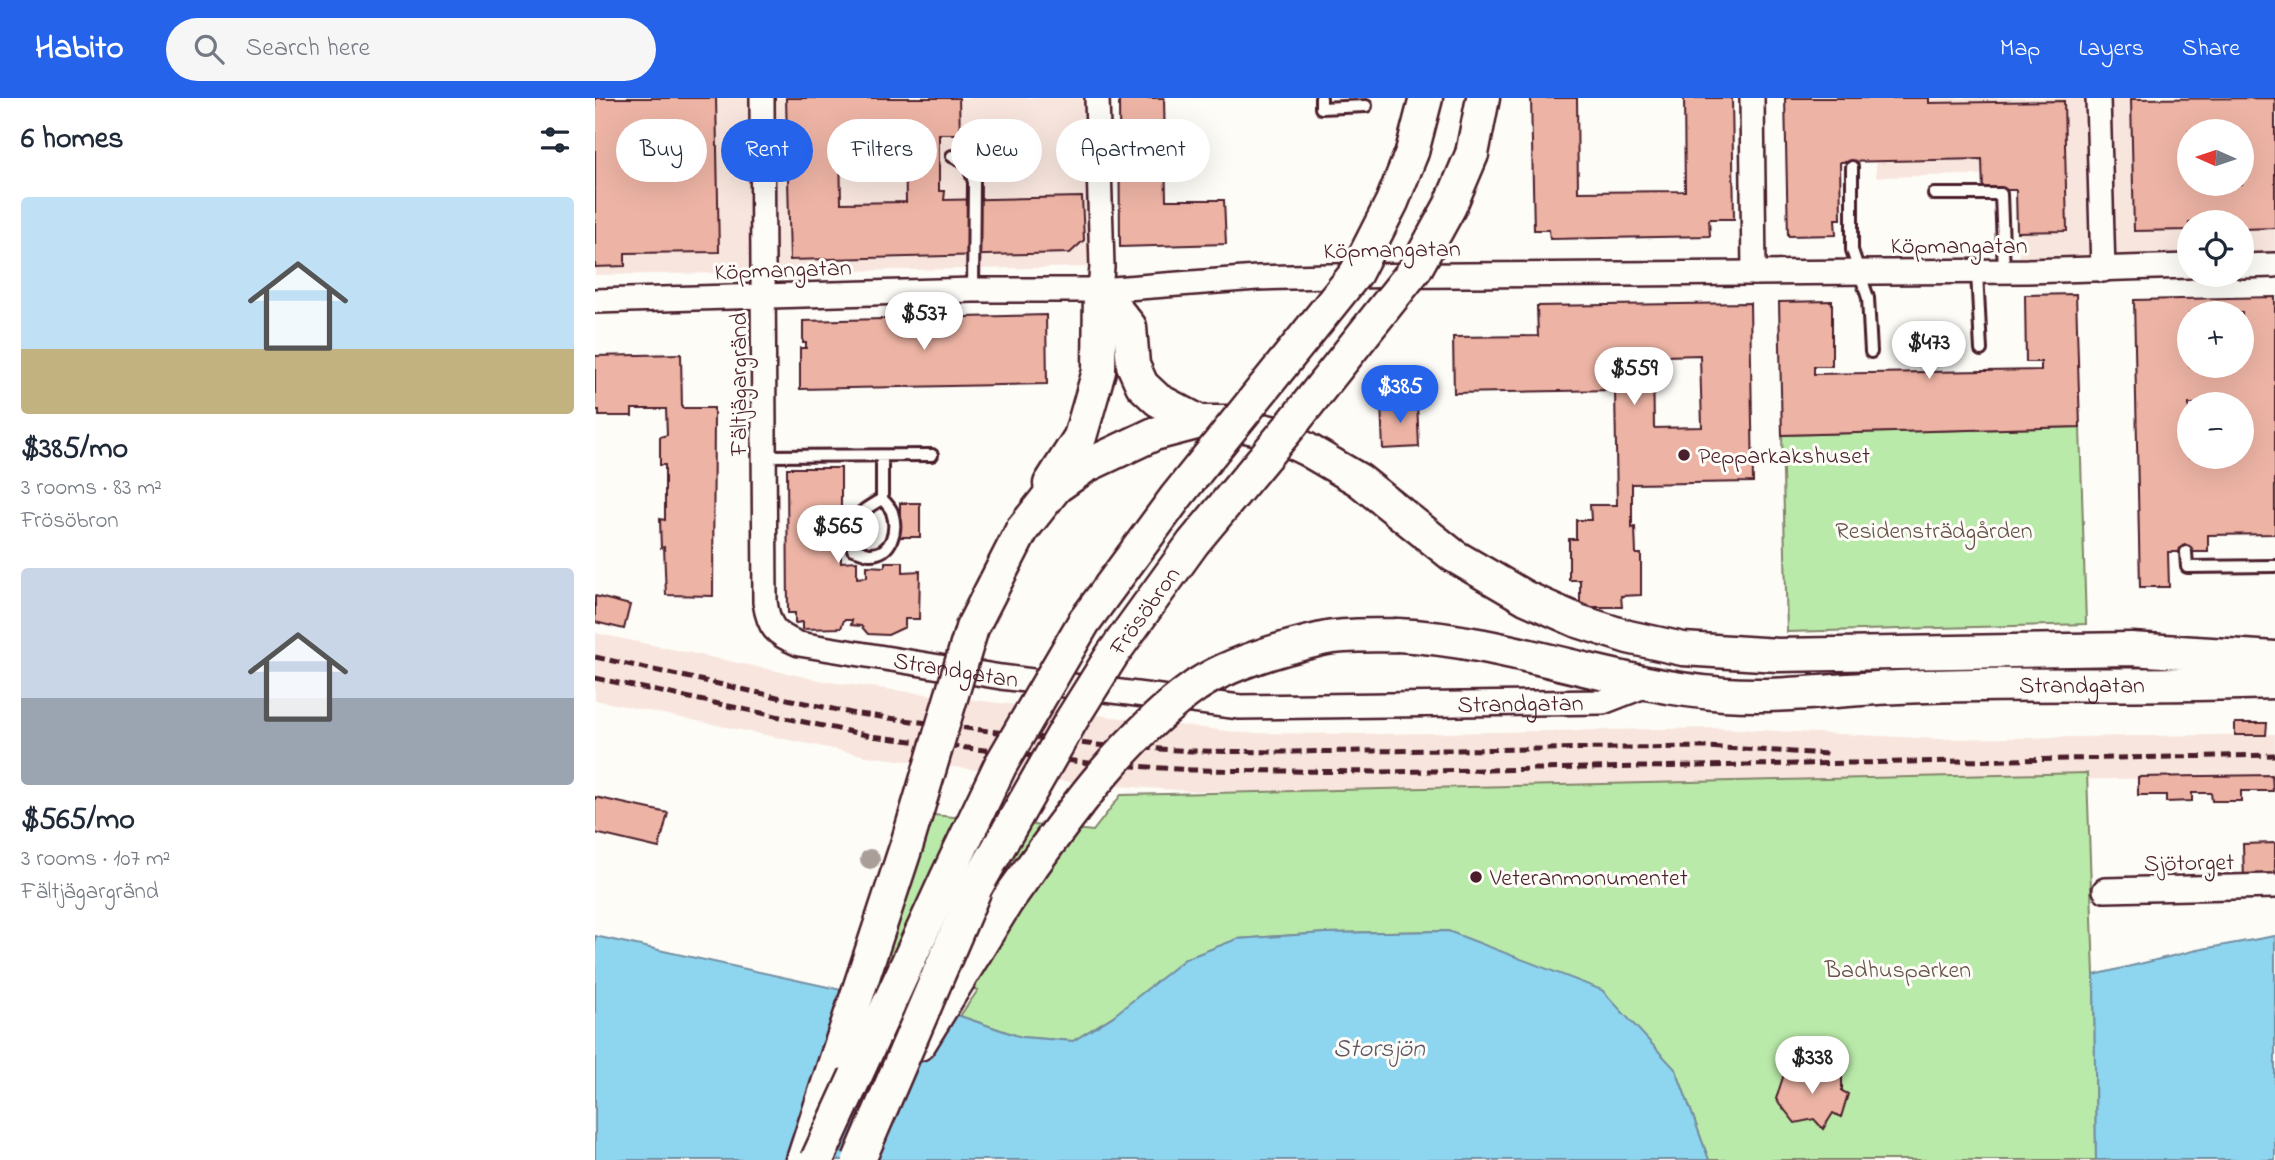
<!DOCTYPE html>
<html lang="en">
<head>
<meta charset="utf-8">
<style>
	body { margin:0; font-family:"Indie Flower",sans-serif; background:#f6f6f7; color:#1f2937; height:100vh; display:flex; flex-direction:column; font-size:26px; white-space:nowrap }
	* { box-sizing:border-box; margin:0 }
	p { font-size:23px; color:#747a83 }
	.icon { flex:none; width:38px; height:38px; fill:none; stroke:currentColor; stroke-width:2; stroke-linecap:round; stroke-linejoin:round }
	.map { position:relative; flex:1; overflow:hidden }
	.sheet { display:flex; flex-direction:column; background:#fff; width:595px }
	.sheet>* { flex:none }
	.hud { position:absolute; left:21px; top:21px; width:665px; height:63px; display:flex; gap:14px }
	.needle { width:46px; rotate:273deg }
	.fabs { position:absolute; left:1582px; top:21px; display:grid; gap:14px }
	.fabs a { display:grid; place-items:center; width:77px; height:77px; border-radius:50%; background:#fff; box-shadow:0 7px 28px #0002; font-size:35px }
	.price { position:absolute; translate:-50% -60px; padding:0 16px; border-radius:24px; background:#fff; color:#222; font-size:23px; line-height:46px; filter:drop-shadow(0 2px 4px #0008) }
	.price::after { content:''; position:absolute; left:50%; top:42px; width:21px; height:16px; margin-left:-10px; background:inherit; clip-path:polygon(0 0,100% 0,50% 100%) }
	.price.selected { background:#2563eb; color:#fff }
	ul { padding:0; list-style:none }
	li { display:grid; align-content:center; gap:14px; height:371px; padding:0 21px }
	li span { display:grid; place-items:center; height:217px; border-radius:7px; color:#555 }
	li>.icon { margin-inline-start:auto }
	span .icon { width:126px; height:126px; fill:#fffc; stroke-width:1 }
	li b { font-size:30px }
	h2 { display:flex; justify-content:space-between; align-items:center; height:84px; padding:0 21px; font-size:30px }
	.tag { padding:0 24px; border-radius:32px; background:#fff; box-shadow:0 7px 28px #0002; font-size:24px; line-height:63px }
	.tag.selected { background:#2563eb; color:#fff }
	header { display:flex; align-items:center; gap:42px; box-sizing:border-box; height:98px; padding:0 35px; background:#2563eb; color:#fff }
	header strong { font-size:33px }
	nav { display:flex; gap:38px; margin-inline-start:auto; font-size:24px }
	.search { width:490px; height:63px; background:#f6f6f7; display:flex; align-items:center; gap:18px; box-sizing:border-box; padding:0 24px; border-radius:38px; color:#747a83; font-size:26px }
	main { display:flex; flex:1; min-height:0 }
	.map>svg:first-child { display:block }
	.built { fill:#f8e6de; fill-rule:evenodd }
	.green { fill:#baeaa9; stroke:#82846a; stroke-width:2 }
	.water { fill:#8ed6ef; stroke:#738da1; stroke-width:2 }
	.building { fill:#edb4a5; stroke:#4a1f2b; stroke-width:2; fill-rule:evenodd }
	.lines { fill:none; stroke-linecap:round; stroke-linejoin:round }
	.lane-casing { stroke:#4a1f2b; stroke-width:16 }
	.street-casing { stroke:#4a1f2b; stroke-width:28 }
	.secondary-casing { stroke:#4a1f2b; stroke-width:37 }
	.lane { stroke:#fdfcf7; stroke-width:10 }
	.street { stroke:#fdfcf7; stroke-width:23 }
	.secondary { stroke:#fdfcf7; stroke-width:32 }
	.rail { stroke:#4a1f2b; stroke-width:5; stroke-dasharray:10 5; stroke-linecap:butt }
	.secondary-bridge-casing { stroke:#4a1f2b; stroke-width:37; stroke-linecap:butt }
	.secondary-bridge { stroke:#fdfcf7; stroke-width:32 }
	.tree { fill:#aa9e98 }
	.poi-dot { fill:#4a1f2b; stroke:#fdfcf7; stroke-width:2.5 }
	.labels { text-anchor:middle; stroke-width:6; stroke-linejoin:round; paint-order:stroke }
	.street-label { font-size:24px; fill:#4a1f2b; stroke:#fdfcf7 }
	.poi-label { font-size:24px; fill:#4a1f2b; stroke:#fdfcf7; text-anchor:start }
	.park-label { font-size:24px; fill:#66524a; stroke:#fdfcf7 }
	.water-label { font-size:26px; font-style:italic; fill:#5e5666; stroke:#fdfcf7 }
</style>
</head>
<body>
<header>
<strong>Habito</strong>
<div class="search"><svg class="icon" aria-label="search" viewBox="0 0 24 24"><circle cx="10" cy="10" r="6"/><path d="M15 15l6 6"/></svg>Search here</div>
<nav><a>Map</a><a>Layers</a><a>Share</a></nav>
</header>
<main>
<section class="sheet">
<h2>6 homes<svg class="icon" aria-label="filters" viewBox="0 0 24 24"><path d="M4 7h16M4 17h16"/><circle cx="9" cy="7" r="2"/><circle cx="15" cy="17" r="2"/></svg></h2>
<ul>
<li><span style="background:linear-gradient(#bfe0f5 70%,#c2b280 0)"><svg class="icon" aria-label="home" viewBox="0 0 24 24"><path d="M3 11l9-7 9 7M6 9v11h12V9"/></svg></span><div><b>$385/mo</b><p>3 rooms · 83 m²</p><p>Frösöbron</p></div></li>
<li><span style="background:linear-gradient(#c9d6e8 60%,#9aa5b1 0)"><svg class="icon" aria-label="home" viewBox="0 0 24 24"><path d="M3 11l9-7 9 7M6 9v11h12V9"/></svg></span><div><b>$565/mo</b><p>3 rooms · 107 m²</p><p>Fältjägargränd</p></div></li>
</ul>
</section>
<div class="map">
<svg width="1680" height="1062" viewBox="0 0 1680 1062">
	<rect width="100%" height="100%" fill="#fdfcf7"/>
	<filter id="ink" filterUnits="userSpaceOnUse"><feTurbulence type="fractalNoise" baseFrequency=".0143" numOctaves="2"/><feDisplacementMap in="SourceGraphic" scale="14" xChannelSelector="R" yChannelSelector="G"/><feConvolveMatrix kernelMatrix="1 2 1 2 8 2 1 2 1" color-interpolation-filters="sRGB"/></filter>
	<g filter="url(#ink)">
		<path class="built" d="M0,0H498L500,169L0,177Z
			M1280,0H1680V155L1647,156V124H1594V157L1424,160L1423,76L1281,79ZM1594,33H1647V86H1594Z
			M0,535L234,584L649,635L785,636L1121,630L1347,641L1680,636V678L785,695L596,693L492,686L272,658L0,602Z"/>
		<path class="green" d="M1485,329L1491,526L1192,534L1187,337Z
			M1492,675L1499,877L1501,1062H1114L1081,972L853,833L731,835L642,841L478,943L426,939L365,918L383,892L282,871L329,716L498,733L526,697Z"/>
		<path class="water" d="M853,833L1007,892L1081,972L1114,1062H0V838L365,918L426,939L478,943L517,919L590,861L642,841L731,835Z
			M1680,838V1062H1501L1499,877L1602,852Z"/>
		<path class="building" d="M0,0H121L124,154L30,155V168L0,169Z
			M191,0H364L365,36H344V93H350L349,102L487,99L489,142L475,155L195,162ZM310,45L311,104L246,105L245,47Z
			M524,0H569L571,102H629L631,146L525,149Z
			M936,0H982L983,94L1090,93L1089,0H1137L1139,121H1114L1115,138L955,141L954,132H939Z
			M1190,0H1334V5L1469,3L1472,133L1422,134L1421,92H1388L1387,61L1245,64L1246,121H1240L1241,137L1193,138Z
			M1680,0V130L1647,131V124H1594V132L1539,133L1536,1ZM1594,33H1647V86H1594Z
			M1481,196L1485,329L1187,337L1184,204L1237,203V268H1219V276L1446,272V264H1431L1430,197Z
			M1680,199V436L1613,437V454H1573L1574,489H1545L1539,202ZM1594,215H1647V268H1594ZM1594,306H1647V359H1594Z
			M1155,205L1158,384L1037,386V430L1040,429L1041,456H1046V497L1026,498L1027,509H985V482H974V441H981V422H996L995,407H1022L1020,292L859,295L858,239L943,238L942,208ZM1105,257L1107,329L1059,330L1058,263H1069V258Z
			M451,217L452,286L205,291V250H211V245H208V223Z
			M86,256L87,310H119L118,498L71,497L69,449L66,450L65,421L70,422V367H65V339L72,337L71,311H37V318H4V312H0V258Z
			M822,304L824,349L788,351L786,305Z
			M192,370H246V464L262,463V480L272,479V468L290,469V464H308V474L325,473L324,521H310V529L293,537L273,536L266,528L256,527L257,522H249L246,530L208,531V524L200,525V515H193Z
			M305,405H325V439H305Z
			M0,498L35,507L29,531L0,524Z
			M1640,625H1672L1671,637H1640Z
			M1677,677L1678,693H1646V703H1617L1616,695H1597V703L1571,704V697H1543V679Z
			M0,699L73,715L64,750L0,735Z
			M1680,745V782L1649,783L1648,746Z
			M1220,969L1230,978L1247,975V993L1253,996L1246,1019L1238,1015L1228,1031L1219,1021L1200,1025L1181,1001L1189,976Z"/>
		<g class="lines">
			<defs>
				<path id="lane" d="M726,0V10L771,8
					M357,58L373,66L379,84L378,192
					M1257,69V152L1273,200L1276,254
					M1339,96H1406L1409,174
					M1382,174L1386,252
					M170,358L337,357
					M287,358V401C260,416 257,420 258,451C263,452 269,455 274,456C297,457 303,432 297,414C295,409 291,405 287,401
					M1591,454L1592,469L1680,468"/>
				<g id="street">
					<path id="s1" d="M167,0L170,504C174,530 180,536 204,546L406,579L645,609L1008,604L1057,585"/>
					<path d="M502,0L507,169L505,192"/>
					<path d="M1157,0L1159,175"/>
					<path d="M1503,0L1508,172"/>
					<path d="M1647,168L1680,167"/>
					<path d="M0,203L378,192H505L662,180L733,178L1432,173L1594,168"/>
					<path d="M1510,792L1680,788"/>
				</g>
				<g id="secondary">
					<path d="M817,54L831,0"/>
					<path d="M877,56L888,0"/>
					<path d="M505,192L535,229L538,267L547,287L563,302L605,324"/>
					<path d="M455,386L485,339L504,273L505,192"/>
					<path d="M427,432L461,389L491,368L559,336L605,324H633L676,334L711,351L764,382L859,458L931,500L983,523L1033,539L1088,551L1183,557L1536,551L1680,560"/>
					<path id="s2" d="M802,537C913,542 1018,588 1129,596C1187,600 1246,591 1304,589C1429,584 1555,589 1680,584"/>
					<path d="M324,946L412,803"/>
					<path d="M208,1062L243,955"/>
				</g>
			</defs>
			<use href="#lane" class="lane-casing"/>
			<use href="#street" class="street-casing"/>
			<use href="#secondary" class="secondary-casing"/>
			<use href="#lane" class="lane"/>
			<use href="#street" class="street"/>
			<use href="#secondary" class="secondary"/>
			<path class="rail" d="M0,559L256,615L501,647L597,653L687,654L1111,649L1233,656
				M0,580L276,638L494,665L597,672L784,674L1680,657"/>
			<defs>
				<g id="secondary-bridge">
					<path d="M412,803C467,727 524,642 602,587C635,565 688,550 727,541C750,536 778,538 802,537"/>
					<path d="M243,955L312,746L377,530L427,432"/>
					<path d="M222,1062L352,779L405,668L489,524L581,399L761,175L797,104L817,54"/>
					<path id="s3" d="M264,1062L381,789L477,621L517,557L598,445L697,326L821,170L855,108L877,56"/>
				</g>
			</defs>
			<use href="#secondary-bridge" class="secondary-bridge-casing"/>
			<use href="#secondary-bridge" class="secondary-bridge"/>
		</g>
		<circle class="tree" cx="275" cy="761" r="10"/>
	</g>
	<g class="poi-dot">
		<circle cx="1089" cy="357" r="7"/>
		<circle cx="881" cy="779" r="7"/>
	</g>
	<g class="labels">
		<g class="street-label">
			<text x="1364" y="155">Köpmangatan</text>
			<text transform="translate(797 151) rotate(-1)" y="8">Köpmangatan</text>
			<text transform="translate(188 171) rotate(-2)" y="8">Köpmangatan</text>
			<text transform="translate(143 286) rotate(-90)" y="8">Fältjägargränd</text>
			<text dy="8" stroke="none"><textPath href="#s3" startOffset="621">Frösöbron</textPath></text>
			<text dy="8" stroke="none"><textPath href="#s1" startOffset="721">Strandgatan</textPath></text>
			<text dy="8" stroke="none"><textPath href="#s2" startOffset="691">Strandgatan</textPath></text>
			<text dy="8" stroke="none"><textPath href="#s1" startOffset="1288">Strandgatan</textPath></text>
			<text transform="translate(1594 764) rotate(-1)" y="8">Sjötorget</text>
		</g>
		<g class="poi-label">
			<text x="1103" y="365">Pepparkakshuset</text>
			<text x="895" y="787">Veteranmonumentet</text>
		</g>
		<g class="park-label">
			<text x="1339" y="440">Residensträdgården</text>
			<text x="1303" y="879">Badhusparken</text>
		</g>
		<g class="water-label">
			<text x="784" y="958">Storsjön</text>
		</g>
	</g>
</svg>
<div class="fabs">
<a><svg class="needle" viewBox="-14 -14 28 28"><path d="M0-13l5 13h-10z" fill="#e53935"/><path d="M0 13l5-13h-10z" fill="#747a83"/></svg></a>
<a><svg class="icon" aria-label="locate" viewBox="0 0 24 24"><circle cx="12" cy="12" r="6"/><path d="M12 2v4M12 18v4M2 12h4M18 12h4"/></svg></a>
<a>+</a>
<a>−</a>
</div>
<b class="price" style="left:329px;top:254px">$537</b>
<b class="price" style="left:1334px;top:283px">$473</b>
<b class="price" style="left:1039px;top:309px">$559</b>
<b class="price selected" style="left:805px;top:327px">$385</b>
<b class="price" style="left:243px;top:467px">$565</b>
<b class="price" style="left:1217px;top:998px">$338</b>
<div class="hud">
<a class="tag">Buy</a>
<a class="tag selected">Rent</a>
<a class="tag">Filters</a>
<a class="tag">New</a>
<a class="tag">Apartment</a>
</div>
</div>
</main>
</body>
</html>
